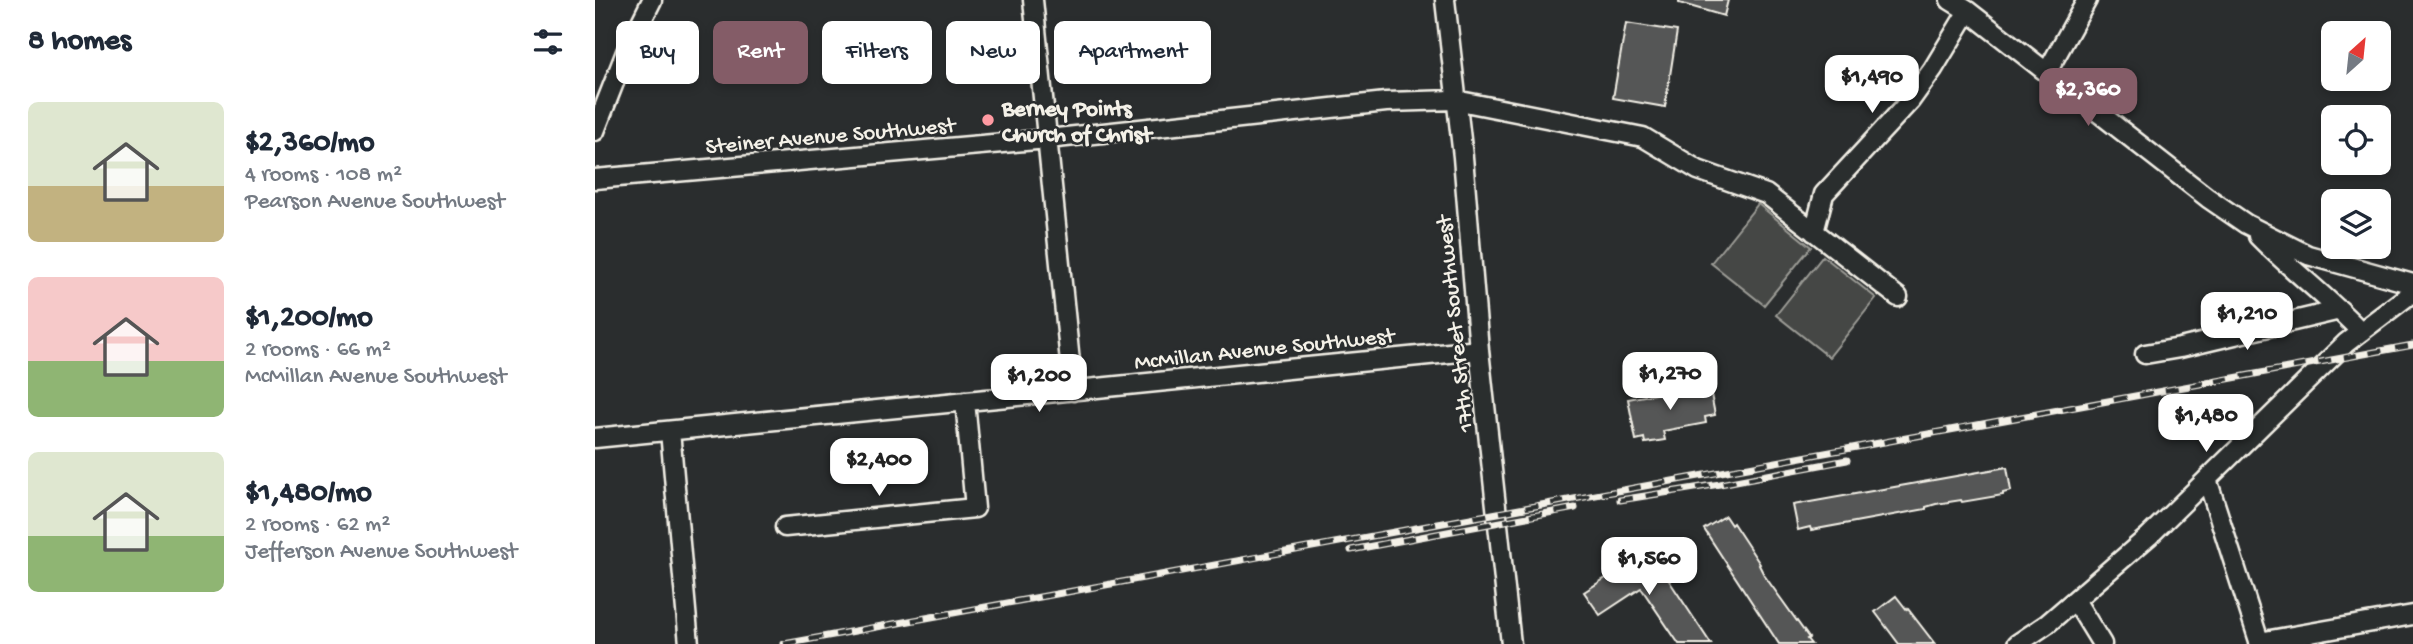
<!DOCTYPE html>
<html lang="en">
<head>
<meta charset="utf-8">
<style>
	body { margin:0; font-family:"Gochi Hand",sans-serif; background:#f2f2f3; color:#1f2937; height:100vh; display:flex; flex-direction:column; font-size:26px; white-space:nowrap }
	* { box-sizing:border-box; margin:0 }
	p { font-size:23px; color:#747a83 }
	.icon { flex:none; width:38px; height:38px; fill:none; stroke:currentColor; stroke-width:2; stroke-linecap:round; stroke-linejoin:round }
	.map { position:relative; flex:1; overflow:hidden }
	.sheet { display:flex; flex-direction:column; background:#fff; width:595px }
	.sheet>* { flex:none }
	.top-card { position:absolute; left:21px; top:21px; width:665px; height:63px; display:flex; gap:14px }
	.needle { width:46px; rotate:27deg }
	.tools { position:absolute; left:1726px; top:21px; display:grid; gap:14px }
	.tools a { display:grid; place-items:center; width:70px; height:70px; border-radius:10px; background:#fff; box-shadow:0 4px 10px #0003; font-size:35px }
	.price { position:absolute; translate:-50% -60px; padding:0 16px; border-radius:14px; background:#fff; color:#222; font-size:23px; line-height:46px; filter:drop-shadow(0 2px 4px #0008) }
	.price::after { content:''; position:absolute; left:50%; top:42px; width:21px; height:16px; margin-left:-10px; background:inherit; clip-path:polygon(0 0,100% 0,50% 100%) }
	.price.current { background:#845c67; color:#fff }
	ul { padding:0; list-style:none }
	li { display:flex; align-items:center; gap:21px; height:175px; padding:0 28px }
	li span { display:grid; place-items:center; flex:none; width:196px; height:140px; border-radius:10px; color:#555 }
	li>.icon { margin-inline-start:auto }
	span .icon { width:84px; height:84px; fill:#fffc; stroke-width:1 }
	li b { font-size:30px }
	h2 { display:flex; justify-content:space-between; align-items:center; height:84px; padding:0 28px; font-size:30px }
	.tag { padding:0 24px; border-radius:10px; background:#fff; box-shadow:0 4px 10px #0003; font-size:24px; line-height:63px }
	.tag.current { background:#845c67; color:#fff }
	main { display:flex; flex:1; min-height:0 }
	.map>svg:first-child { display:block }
	.green { fill:#444645; stroke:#9c9c96; stroke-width:2 }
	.building { fill:#555756; stroke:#f4f1e8; stroke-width:2 }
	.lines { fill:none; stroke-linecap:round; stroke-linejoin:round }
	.minor-casing { stroke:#f4f1e8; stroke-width:23 }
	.minor { stroke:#2a2d2e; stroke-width:18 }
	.rail-casing { stroke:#f4f1e8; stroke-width:7 }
	.rail { stroke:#2a2d2e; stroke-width:4.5; stroke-dasharray:13; stroke-linecap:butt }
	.poi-dot { fill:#ff9aa2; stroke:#2a2d2e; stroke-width:2.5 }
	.labels { text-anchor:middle; stroke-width:5; stroke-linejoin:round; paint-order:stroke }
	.poi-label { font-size:23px; font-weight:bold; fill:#f4f1e8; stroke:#2a2d2e; text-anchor:start }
	.street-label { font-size:23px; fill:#f4f1e8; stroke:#2a2d2e }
</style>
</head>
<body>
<main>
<section class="sheet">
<h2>8 homes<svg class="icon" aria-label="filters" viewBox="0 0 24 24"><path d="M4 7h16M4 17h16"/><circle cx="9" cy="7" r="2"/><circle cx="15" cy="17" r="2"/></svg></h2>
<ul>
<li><span style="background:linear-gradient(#dfe7d0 60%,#c2b280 0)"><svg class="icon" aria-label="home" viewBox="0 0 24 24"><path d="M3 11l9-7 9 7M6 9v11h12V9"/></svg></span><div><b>$2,360/mo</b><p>4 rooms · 108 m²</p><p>Pearson Avenue Southwest</p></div></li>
<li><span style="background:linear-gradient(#f6c9c9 60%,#8fb573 0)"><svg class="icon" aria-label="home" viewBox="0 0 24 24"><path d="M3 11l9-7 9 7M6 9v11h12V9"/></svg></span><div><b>$1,200/mo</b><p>2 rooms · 66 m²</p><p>McMillan Avenue Southwest</p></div></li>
<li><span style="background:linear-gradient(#dfe7d0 60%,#8fb573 0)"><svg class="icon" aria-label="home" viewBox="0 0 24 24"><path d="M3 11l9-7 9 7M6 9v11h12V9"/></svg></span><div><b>$1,480/mo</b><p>2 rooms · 62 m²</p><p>Jefferson Avenue Southwest</p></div></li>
</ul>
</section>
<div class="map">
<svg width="1818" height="644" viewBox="0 0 1818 644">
	<rect width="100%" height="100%" fill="#2a2d2e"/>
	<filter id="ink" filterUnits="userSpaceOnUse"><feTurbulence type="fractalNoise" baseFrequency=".0143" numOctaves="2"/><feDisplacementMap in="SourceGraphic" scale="14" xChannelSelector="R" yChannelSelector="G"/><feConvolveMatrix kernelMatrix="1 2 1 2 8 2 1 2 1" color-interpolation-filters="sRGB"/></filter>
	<g filter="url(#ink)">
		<path class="green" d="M1163,204L1216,247L1169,305L1116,263Z
			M1228,256L1281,298L1234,357L1181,315Z"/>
		<path class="building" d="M1084,0H1133L1129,16L1084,3Z
			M1031,23L1082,31L1070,107L1018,98Z
			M1114,384L1120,415L1110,417L1111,423L1068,431L1070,440L1050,443L1049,438L1041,440L1033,399Z
			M1412,467L1416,491L1408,493V495L1367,502L1366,500L1341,504L1331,507V509L1216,530L1215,527L1203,530L1198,505Z
			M1130,516L1136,525L1138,523L1165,564L1164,565L1169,575L1214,638L1212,639L1216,644H1184L1109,529Z
			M1056,549L1071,572L1069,573L1116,644H1084L1046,588L1005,615L989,592Z
			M1301,596L1312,610L1313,609L1340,644H1304L1280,612Z"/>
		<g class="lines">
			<defs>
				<path id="minor" d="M438,0L478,391
					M850,0L868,157L884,350L916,644
					M1355,0L1373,11L1613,198L1651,224L1713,255L1818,284
					M1452,72L1492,0
					M0,131L31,52L57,0
					M0,179L453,139L791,102L860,100L1048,137L1103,170L1171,194L1303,297
					M1219,232L1229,194L1315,101L1338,69L1373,11
					M1663,236C1696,270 1734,298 1766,332
					M1550,354L1585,348L1745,310
					M75,431L94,644
					M0,438L884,350
					M1612,479L1665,644
					M190,527L380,508L370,401
					M1480,600L1507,644
					M1664,642L1818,615
					M1422,644L1452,624L1554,536L1751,343L1818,292"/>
			</defs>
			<use href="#minor" class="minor-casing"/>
			<use href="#minor" class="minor"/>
			<defs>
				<path id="rail" d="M1025,500L1125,484L1252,460
					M756,550L980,508
					M189,644L1818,345"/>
			</defs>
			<use href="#rail" class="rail-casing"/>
			<use href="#rail" class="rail"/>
		</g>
	</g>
	<circle class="poi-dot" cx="393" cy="120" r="7"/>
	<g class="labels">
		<g class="poi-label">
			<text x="407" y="115">Berney Points<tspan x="407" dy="26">Church of Christ</tspan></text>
		</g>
		<g class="street-label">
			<text transform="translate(235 134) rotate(-5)" y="8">Steiner Avenue Southwest</text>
			<text transform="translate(858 324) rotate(-96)" y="8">17th Street Southwest</text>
			<text transform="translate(669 347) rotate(-6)" y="8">McMillan Avenue Southwest</text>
		</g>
	</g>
</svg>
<div class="tools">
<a><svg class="needle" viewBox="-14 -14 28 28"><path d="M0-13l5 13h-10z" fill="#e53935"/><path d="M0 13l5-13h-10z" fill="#747a83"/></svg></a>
<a><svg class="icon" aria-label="locate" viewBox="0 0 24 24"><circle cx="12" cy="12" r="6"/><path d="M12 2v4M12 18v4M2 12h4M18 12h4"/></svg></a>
<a><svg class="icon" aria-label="layers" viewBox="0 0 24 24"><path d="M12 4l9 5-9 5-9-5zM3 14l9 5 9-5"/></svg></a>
</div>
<b class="price" style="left:1277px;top:115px">$1,490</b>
<b class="price current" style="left:1493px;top:128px">$2,360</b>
<b class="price" style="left:1652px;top:352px">$1,210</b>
<b class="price" style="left:1075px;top:412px">$1,270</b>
<b class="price" style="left:444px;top:414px">$1,200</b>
<b class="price" style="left:1611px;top:454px">$1,480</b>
<b class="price" style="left:284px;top:498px">$2,400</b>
<b class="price" style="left:1054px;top:597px">$1,560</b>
<div class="top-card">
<a class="tag">Buy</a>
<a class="tag current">Rent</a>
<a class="tag">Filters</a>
<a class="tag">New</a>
<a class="tag">Apartment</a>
</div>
</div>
</main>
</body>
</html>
